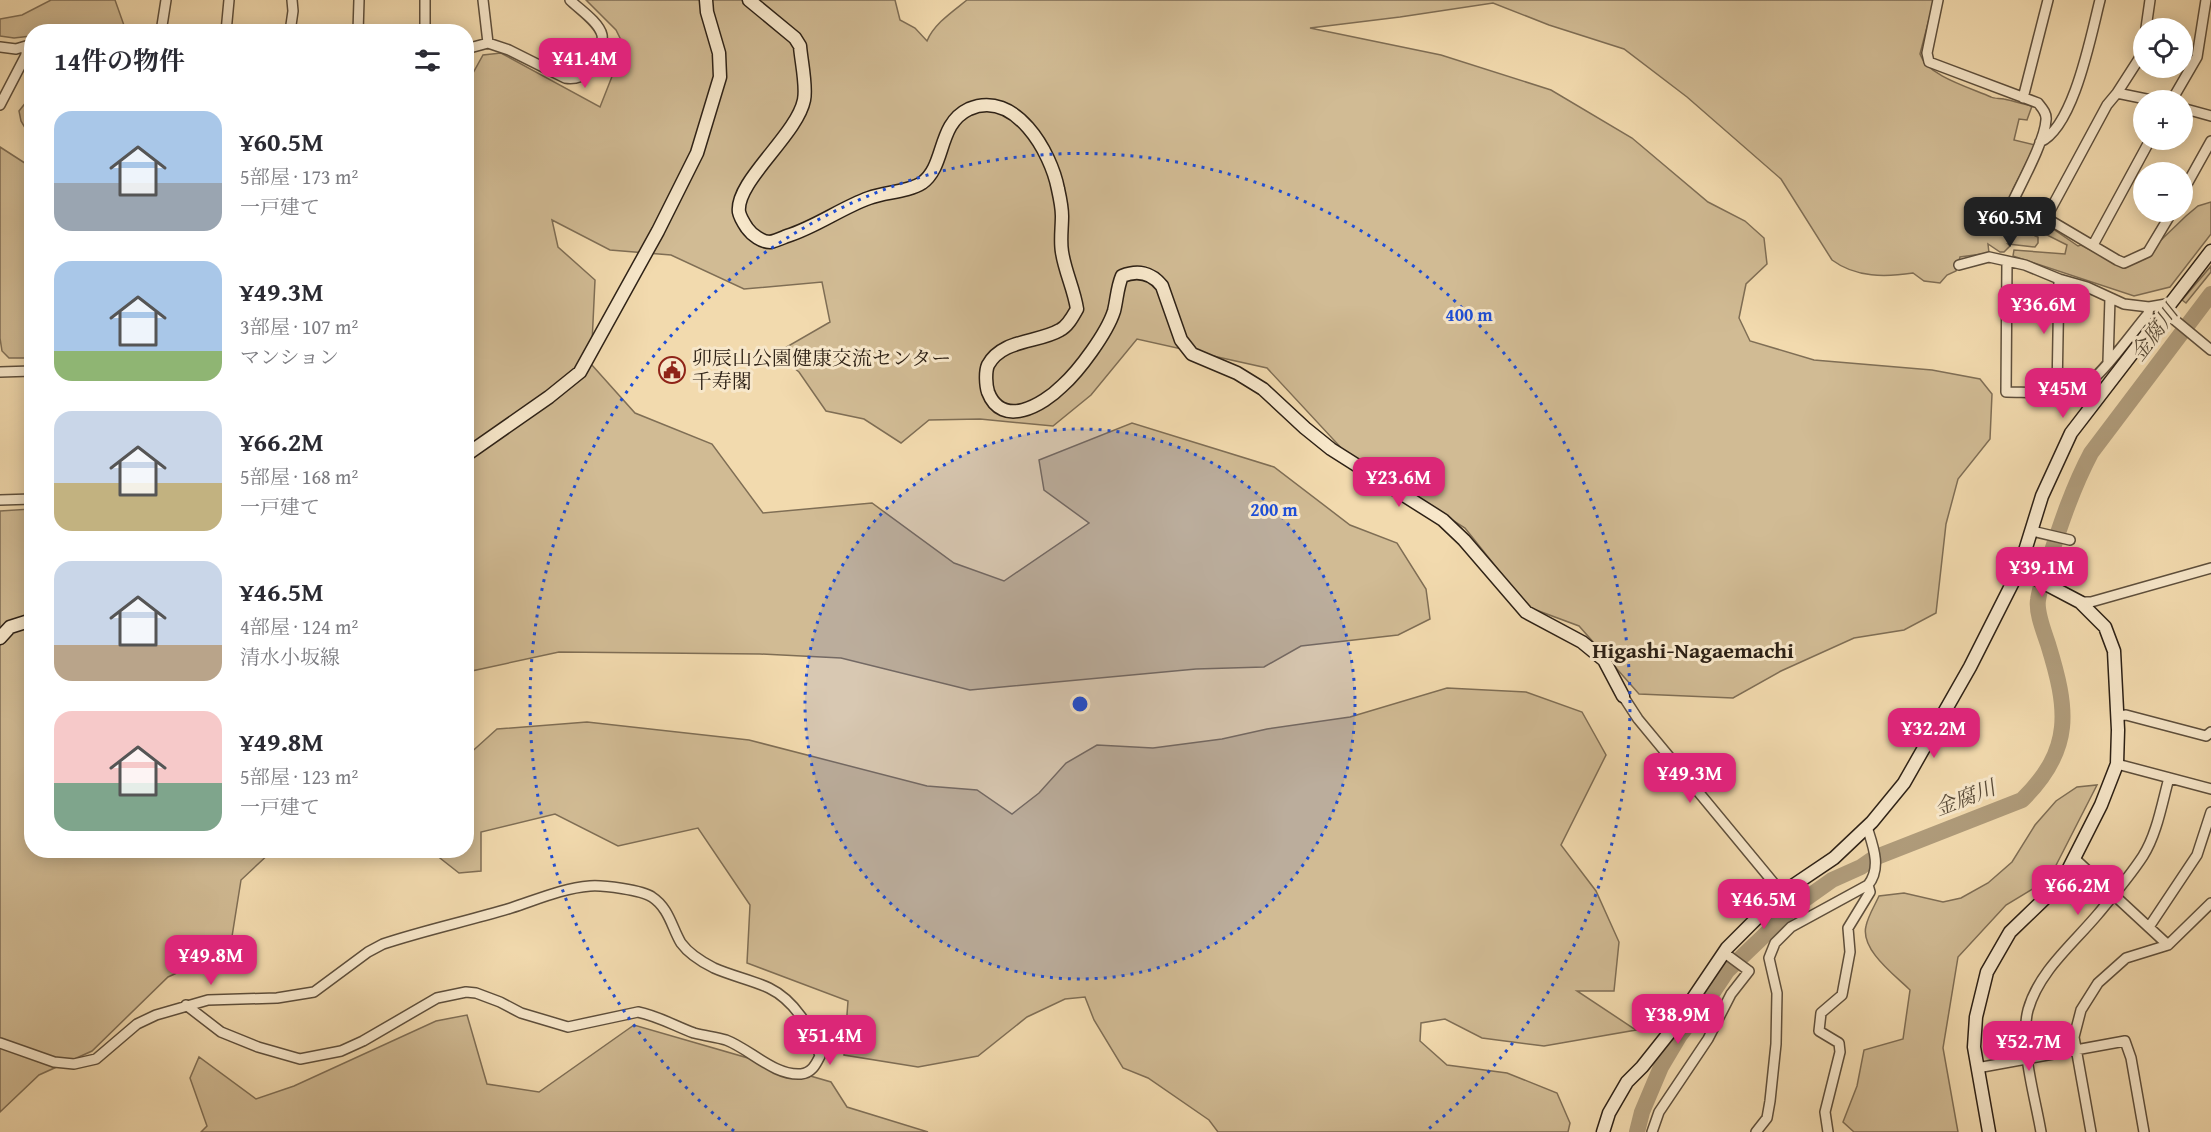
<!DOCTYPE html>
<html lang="ja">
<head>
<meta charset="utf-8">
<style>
	body { margin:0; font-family:"Gentium Book Plus","Noto Serif JP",serif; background:#f7f7f7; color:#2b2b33; height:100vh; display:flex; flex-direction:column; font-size:22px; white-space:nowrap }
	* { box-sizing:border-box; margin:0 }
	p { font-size:20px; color:#7c7c81 }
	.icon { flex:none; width:33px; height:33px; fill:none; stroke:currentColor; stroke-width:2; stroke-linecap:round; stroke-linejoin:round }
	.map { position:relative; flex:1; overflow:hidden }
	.sheet { position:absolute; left:24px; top:24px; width:450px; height:834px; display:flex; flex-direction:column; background:#fff; border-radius:24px; box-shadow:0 3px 15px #0003 }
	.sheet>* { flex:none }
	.buttons { position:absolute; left:2133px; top:18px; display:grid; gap:12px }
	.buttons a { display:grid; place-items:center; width:60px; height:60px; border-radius:50%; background:#fff; box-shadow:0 3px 15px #0003; font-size:30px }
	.price { position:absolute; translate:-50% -51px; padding:0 14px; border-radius:12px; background:#db2777; color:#fff; font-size:20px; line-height:39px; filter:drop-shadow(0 2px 3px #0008) }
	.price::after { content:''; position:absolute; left:50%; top:36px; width:18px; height:14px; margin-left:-9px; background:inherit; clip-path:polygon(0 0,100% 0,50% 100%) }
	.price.current { background:#222; color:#fff }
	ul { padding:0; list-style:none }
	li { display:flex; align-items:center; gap:18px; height:150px; padding:0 30px }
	li span { display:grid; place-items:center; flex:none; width:168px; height:120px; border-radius:18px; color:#555 }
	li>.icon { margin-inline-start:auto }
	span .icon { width:72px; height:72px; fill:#fffc; stroke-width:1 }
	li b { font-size:26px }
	h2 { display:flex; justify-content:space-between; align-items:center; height:72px; padding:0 30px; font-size:26px }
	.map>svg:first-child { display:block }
	.green { fill:#d1bb94; stroke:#7f6e55; stroke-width:1.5 }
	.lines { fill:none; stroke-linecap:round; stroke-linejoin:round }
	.river { stroke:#af9b7a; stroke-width:16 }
	.street-casing { stroke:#5e4f3c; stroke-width:12 }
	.secondary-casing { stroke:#2d2116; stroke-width:15 }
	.street { stroke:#f7e7ca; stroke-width:9 }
	.secondary { stroke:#f7e7ca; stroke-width:12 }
	.ring { fill:none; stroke:#1d4ed8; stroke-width:3; stroke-dasharray:3 6 }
	.labels { text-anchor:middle; stroke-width:6; stroke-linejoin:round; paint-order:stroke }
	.poi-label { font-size:20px; fill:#2d2116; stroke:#f7e7ca; text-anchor:start }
	.water-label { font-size:21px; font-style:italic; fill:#5a4c39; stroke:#f7e7ca }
	.quarter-label { font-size:22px; font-weight:bold; fill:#2d2116; stroke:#f7e7ca }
	.centre { fill:#1d4ed8; stroke:#f7e7ca; stroke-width:3 }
	.ring-label { font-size:18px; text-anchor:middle; font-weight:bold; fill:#1d4ed8; stroke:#f7e7ca; stroke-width:6; stroke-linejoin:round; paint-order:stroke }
</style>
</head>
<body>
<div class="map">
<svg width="2211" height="1132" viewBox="0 0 2211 1132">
	<rect width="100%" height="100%" fill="#f2daae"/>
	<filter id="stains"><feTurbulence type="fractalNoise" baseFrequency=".00333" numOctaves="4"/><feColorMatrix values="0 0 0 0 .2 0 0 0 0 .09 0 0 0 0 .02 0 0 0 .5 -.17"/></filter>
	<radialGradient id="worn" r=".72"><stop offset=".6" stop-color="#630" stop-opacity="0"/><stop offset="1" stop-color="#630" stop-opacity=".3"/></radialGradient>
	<path class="green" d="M51,0H115L126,31L32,32L31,36L14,38L0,36V19L22,15Z
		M586,0H895L900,20L915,28L927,41C934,24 952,12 967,0H1934L1920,54C1927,76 1971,88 1991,97C1994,99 2000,98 2004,99C2014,101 2023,104 2032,106L2027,120L2019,119L2014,140L2035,145L2013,189L2003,218L2007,225L2015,224L2017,215L2033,216L2035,236L2038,237V243L2035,247L2008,244L2010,246L2004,252H2000L1988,244L1989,253L1960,257L1956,271L1947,275L1940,283L1924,281L1913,273C1886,277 1856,278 1832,260L1781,179L1687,97L1624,49L1549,25L1493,3L1400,17L1310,28L1441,55L1551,90L1632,138L1708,202L1745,221L1764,238L1767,264L1746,284L1739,318L1750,341L1814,360L1932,370L1980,379L1992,394L1990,439L1958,479L1946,524L1936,613L1904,630L1854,638L1781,671L1733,698L1639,694L1579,626L1528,607L1465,528L1344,451L1267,368L1137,339L1091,395L1053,426L980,419L929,420L901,443L864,419L826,411L799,372L776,353L830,322L822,282L744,289L671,255L610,250L552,220L558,247L595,280L591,364L635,413L712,444L763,513L872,503L954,563L1004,581L1089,523L1044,490L1039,460L1132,423L1274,467L1350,525L1397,543L1426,589L1430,619L1398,635L1301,646L1264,667L1196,669L970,690L841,658L760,654L559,652L467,672V84L483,55L501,53L600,107L624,46L616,30Z
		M31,96V138L21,121L19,111Z
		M0,147L31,167V358H9L2,351L0,338Z
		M2211,202V234L2170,287L2134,296L2013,256L2014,250L2065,254L2067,245L2039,231L2043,221L2049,223V226L2078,246L2081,245L2119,265L2136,263L2150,256L2160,241L2186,216L2198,206Z
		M2211,266V272L2186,303L2182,300Z
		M31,509L32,850L272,851L241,880L230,949L168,977L92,1051L39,1075L0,1112V511Z
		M1447,688L1526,692L1582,712L1606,755L1561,845L1596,891L1619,942L1614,991H1577L1636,1030L1544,1046L1482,1038L1445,1019L1421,1023L1420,1041L1447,1065L1507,1073L1557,1093L1570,1123L1568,1132H1218L1209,1120L1148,1078L1123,1068L1094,1020L1085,997L1065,999L1027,1017L978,1056L918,1067L844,1055L848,1001L747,963L750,905L698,828L618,846L555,814L481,832V871L459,873L431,851L466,850L467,756L497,729L587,722L749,740L927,786L977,790L1012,814L1039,793L1066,763L1097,745L1153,748L1222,739L1267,729L1350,717Z
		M2097,785L2049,879L2006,905L1958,957L1943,1048L1958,1132H1854L1843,1122L1857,1086L1864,1050L1903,1039L1910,990C1896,976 1860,950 1866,926C1868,916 1875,905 1879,896L1904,893L1943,902L1961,898L1988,883L2012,862L2035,825L2056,801L2077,787Z
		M467,1015L487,1084L539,1092L634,1025L831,1082L847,1107L928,1132H201L207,1126L190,1078L199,1057L256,1099L294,1086L436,1021Z"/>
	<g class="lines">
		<path class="river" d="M1637,1132L1642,1112L1661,1067L1680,1035L1709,998L1727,971L1794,907L1832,880L1861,867L1874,858L2022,800C2074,749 2068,709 2048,644C2044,632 2036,612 2038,600C2040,586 2045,573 2049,560C2061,523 2073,487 2091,453L2211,294"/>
		<defs>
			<path id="street" d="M483,0L488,43
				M1938,0L1927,53L1929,62L2038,103C2042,108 2047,113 2046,120C2045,140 2022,182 2013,201L2014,204L2046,218L2117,260L2124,263L2148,252L2172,212
				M2146,28L2150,0
				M161,32L166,0
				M226,32L229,0
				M290,32L293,11L292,0
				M358,32L359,0
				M425,32V0
				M0,47L16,49L26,46V55L0,105
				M466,49L488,43L509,50L565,78C584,81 598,67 601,49C601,45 603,39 602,35C599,22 579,9 570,0
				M2117,93L2151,100
				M2023,98L2048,0
				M2172,100L2197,57L2206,0
				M2182,108L2211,116
				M2040,142C2074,127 2091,35 2100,0
				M2182,193L2211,141
				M2046,218L2107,105L2117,93L2144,51
				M2093,245L2150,140
				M2007,261L2006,392C2028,392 2065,396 2084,386C2101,377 2134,330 2148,314L2149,307L2172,303
				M1959,265L1989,257L2025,265L2059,279L2087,287L2124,304L2149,307
				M2165,312L2211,350
				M2108,362L2110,298
				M0,372L32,371
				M2057,392L2059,279
				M0,500L32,499
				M2032,531L2070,540
				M2080,602H2091L2211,568
				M1623,696L1638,719L1782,893
				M2117,716L2126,715L2206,736L2211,732
				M2117,764L2211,789
				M2074,858L2168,945
				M2149,927L2197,855L2211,812
				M0,1043L54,1062L74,1064L96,1059L137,1024L156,1015L208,1000L277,998L314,992L368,952L383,944C425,930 468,921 511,908C536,900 563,888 590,886C603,885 642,890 652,897C669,908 672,928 681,943C689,954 702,962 714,968C732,976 752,980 769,988C794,1000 813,1030 820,1056C816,1064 812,1073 801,1074C774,1076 750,1049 726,1040C716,1037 705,1036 694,1033C675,1026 658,1016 638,1012L568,1027L521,1013L500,1002L476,993L466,992L437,998L363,1041L341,1051L300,1059L258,1047L221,1032L186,1005
				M1977,1068L2125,1041L2131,1058L2144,1132
				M1652,1132L1659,1112L1708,1039L1731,994L1749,971L1726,954L1727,948
				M1756,1132L1767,1118L1770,1101L1776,1044L1777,993L1769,958L1775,943L1791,927L1868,885C1882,868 1873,846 1867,827
				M1828,1132L1825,1112L1840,1052L1839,1043L1819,1031L1821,1013L1842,995L1850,952L1848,928L1870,892L1868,885
				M2041,1132C2035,1096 2019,1045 2028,1010C2039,971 2073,944 2098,914C2113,896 2130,876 2143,856C2157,834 2162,803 2169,778
				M2091,1132L2074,1037L2081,1010L2098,983L2126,958L2168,945L2211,903"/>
			<path id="secondary" d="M749,0L795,38L800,46C801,60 807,86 804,100C797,135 735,182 739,212C740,217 745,225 747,228C752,235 762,242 770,242C776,241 782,238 787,236C816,227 841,208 869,198C885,192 908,192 922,183C946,166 937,124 969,109C1015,89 1051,152 1058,189C1060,198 1062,207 1062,216C1062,228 1060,241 1062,252C1065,272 1074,289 1077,309C1073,316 1068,326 1060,330C1038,343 1002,339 988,365C985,372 986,386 988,392C1002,429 1043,405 1062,386C1079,371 1107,333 1114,311C1117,299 1117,288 1122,276C1137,270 1151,272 1162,286L1181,340L1192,354L1237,373L1263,389L1305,428L1331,449L1443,520L1464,540L1526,612L1582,642L1604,660L1623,696
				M466,455L549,397L580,372L658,231L697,153L720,77L719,53L707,12L706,0
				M0,638L10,627L32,620
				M1603,1132L1609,1113L1627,1082L1642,1067L1673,1028L1727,948L1782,893L1834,858L1872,822L1904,783L1970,667L2019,570L2042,496L2071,433L2211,251
				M1989,1132L1974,1047L1976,1017L1987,972L2010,932L2062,882L2101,805L2117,764L2118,730L2114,651L2105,627L2080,602L2019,570"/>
		</defs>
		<use href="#street" class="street-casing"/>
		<use href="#secondary" class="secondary-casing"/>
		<use href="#street" class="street"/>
		<use href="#secondary" class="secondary"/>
	</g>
	<circle cx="1080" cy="704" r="275" fill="#1d4ed8" fill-opacity=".12"/>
	<g class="ring">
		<circle cx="1080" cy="704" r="275"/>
		<path d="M734 1131A550 550 0 1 1 1426 1131"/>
	</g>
	<defs>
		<symbol id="civic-ring" viewBox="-11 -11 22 22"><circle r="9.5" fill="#f7e7ca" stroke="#8f2418" stroke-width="1.5"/><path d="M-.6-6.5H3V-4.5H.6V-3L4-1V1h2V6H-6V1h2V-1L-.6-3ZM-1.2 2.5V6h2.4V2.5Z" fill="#8f2418"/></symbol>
	</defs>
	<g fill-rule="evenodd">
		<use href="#civic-ring" x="657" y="355" width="30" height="30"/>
	</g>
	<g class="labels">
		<g class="poi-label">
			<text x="692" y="365">卯辰山公園健康交流センター<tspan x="692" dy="23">千寿閣</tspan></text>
		</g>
		<g class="water-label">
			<text transform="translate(2154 333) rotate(-53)" y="7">金腐川</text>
			<text transform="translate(1965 798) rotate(-21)" y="7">金腐川</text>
		</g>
		<g class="quarter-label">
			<text x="1693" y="658">Higashi-Nagaemachi</text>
		</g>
	</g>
	<circle cx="1080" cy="704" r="9" class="centre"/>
	<g class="ring-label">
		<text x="1469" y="321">400 m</text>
		<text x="1274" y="516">200 m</text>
	</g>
	<rect width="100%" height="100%" filter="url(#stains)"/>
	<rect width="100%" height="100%" fill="url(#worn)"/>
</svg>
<div class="buttons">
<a><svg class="icon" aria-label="locate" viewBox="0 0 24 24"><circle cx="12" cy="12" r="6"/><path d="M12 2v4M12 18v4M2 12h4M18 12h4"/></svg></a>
<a>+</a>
<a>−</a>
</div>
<b class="price" style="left:585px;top:89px">¥41.4M</b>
<b class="price current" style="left:2010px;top:248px">¥60.5M</b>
<b class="price" style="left:2044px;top:335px">¥36.6M</b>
<b class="price" style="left:2063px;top:419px">¥45M</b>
<b class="price" style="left:1399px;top:508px">¥23.6M</b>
<b class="price" style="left:2042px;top:598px">¥39.1M</b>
<b class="price" style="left:1934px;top:759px">¥32.2M</b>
<b class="price" style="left:1690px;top:804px">¥49.3M</b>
<b class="price" style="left:2078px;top:916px">¥66.2M</b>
<b class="price" style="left:1764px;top:930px">¥46.5M</b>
<b class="price" style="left:211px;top:986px">¥49.8M</b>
<b class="price" style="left:1678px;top:1045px">¥38.9M</b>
<b class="price" style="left:830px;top:1066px">¥51.4M</b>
<b class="price" style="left:2029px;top:1072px">¥52.7M</b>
<section class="sheet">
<h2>14件の物件<svg class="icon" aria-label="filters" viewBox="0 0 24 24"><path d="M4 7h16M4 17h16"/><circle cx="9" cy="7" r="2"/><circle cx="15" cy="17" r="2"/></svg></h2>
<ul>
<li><span style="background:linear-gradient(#a9c7e8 60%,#9aa5b1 0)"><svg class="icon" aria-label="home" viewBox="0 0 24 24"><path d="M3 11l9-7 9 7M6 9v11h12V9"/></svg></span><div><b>¥60.5M</b><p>5部屋 · 173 m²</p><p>一戸建て</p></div></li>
<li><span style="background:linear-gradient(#a9c7e8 75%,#8fb573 0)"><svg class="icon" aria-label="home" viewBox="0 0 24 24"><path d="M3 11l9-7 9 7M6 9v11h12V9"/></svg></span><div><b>¥49.3M</b><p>3部屋 · 107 m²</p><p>マンション</p></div></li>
<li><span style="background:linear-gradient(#c9d6e8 60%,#c2b280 0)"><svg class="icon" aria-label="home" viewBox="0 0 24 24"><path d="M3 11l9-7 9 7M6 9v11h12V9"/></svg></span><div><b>¥66.2M</b><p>5部屋 · 168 m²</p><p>一戸建て</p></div></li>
<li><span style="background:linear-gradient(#c9d6e8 70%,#b9a48a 0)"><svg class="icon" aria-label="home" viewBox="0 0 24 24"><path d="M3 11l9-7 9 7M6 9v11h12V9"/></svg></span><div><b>¥46.5M</b><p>4部屋 · 124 m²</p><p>清水小坂線</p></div></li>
<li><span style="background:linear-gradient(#f6c9c9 60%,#7fa58c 0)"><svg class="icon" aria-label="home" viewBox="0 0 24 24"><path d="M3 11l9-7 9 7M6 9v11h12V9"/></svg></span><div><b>¥49.8M</b><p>5部屋 · 123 m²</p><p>一戸建て</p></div></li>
</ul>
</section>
</div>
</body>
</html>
